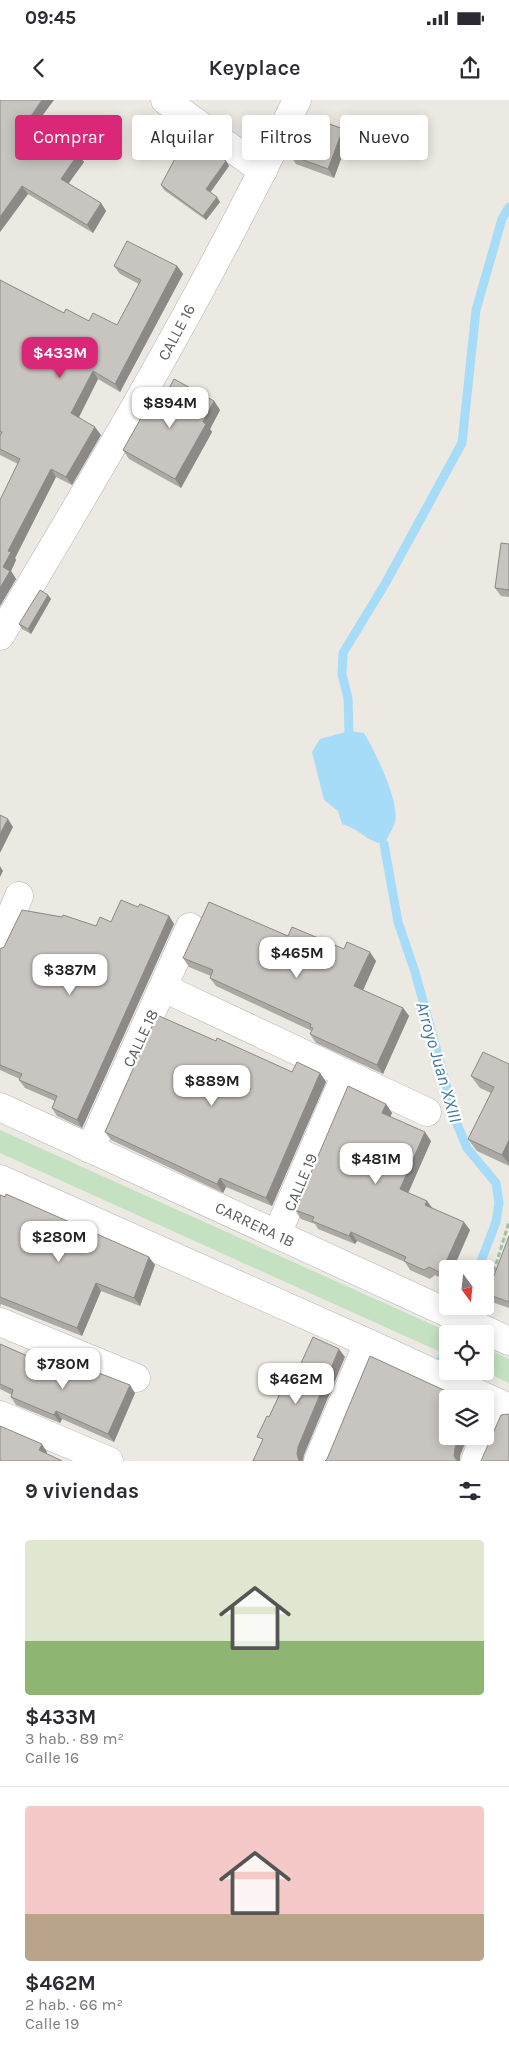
<!DOCTYPE html>
<html lang="es">
<head>
<meta charset="utf-8">
<style>
	body { margin:0; font-family:Karla,sans-serif; background:#f7f7f7; color:#2b2b33; height:100vh; display:flex; flex-direction:column; font-size:19px; white-space:nowrap }
	* { box-sizing:border-box; margin:0 }
	p { font-size:16px; color:#7c7c81 }
	.icon { flex:none; width:28px; height:28px; fill:none; stroke:currentColor; stroke-width:2; stroke-linecap:round; stroke-linejoin:round }
	.map { position:relative; height:1361px; overflow:hidden }
	.panel { display:flex; flex-direction:column; background:#fff; flex:1 }
	.panel>* { flex:none }
	.top-card { position:absolute; left:15px; top:15px; width:480px; height:45px; display:flex; gap:10px }
	.needle { width:32px; rotate:165deg }
	.controls { position:absolute; left:439px; top:1160px; display:grid; gap:10px }
	.controls a { display:grid; place-items:center; width:55px; height:55px; border-radius:5px; background:#fff; box-shadow:0 2px 12px #0003; font-size:25px }
	.price { position:absolute; translate:-50% -42px; padding:0 11px; border-radius:10px; background:#fff; color:#222; font-size:16px; line-height:32px; filter:drop-shadow(0 1px 2px #0008) }
	.price::after { content:''; position:absolute; left:50%; top:30px; width:15px; height:11px; margin-left:-8px; background:inherit; clip-path:polygon(0 0,100% 0,50% 100%) }
	.price.current { background:#db2777; color:#fff }
	ul { padding:0; list-style:none }
	li { display:grid; align-content:center; gap:10px; height:265px; padding:0 25px }
	li+li { border-top:1px solid #e1e1e2 }
	li span { display:grid; place-items:center; height:155px; border-radius:5px; color:#555 }
	li>.icon { margin-inline-start:auto }
	span .icon { width:90px; height:90px; fill:#fffc; stroke-width:1 }
	li b { font-size:21px }
	h2 { display:flex; justify-content:space-between; align-items:center; height:60px; padding:0 25px; font-size:21px }
	.tag { padding:0 18px; border-radius:5px; background:#fff; box-shadow:0 2px 12px #0003; font-size:18px; line-height:45px }
	.tag.current { background:#db2777; color:#fff }
	.status { display:flex; justify-content:space-between; align-items:center; height:35px; padding:0 25px; background:#fff; direction:ltr }
	.status svg { height:14px; fill:currentColor }
	header { display:flex; justify-content:space-between; align-items:center; height:65px; padding:0 25px; background:#fff; font-size:22px; font-weight:600 }
	.map>svg:first-child { display:block }
	.green { fill:#c4e2c1 }
	.water { fill:#a7dcf8 }
	.lines { fill:none; stroke-linecap:round; stroke-linejoin:round }
	.stream { stroke:#a7dcf8; stroke-width:9 }
	.street-casing { stroke:#b0b4b7; stroke-width:29 }
	.secondary-casing { stroke:#afb3b7; stroke-width:29 }
	.path { stroke:#9bc3a2; stroke-width:3; stroke-dasharray:5 2.5; stroke-linecap:butt }
	.street { stroke:#fff; stroke-width:28 }
	.secondary { stroke:#fff; stroke-width:28 }
	.wall { fill:#aca9a4 }
	.shaded-wall { fill:#8c8986 }
	.building { fill:#c8c4bf; stroke:#8c8986 }
	.labels { text-anchor:middle; stroke-width:4.5; stroke-linejoin:round; paint-order:stroke }
	.street-label { font-size:16px; fill:#5b5f62; stroke:#fff }
	.water-label { font-size:18px; font-style:italic; fill:#4379a0; stroke:#fff }
</style>
</head>
<body>
<div class="status"><b>09:45</b><svg viewBox="0 0 49 12"><path d="M0 12V9h3v3zM5 12V6h3v6zM10 12V3h3v9zM15 12V0h3v12zM26 1h20v11H26zM47 4h2v5h-2z"/></svg></div>
<header><svg class="icon" aria-label="back" viewBox="0 0 24 24"><path d="M15 5l-7 7 7 7"/></svg>Keyplace<svg class="icon" aria-label="share" viewBox="0 0 24 24"><path d="M12 15V3M7 8l5-5 5 5M5 13v7h14v-7"/></svg></header>
<div class="map">
<svg width="509" height="1361" viewBox="0 0 509 1361">
	<rect width="100%" height="100%" fill="#ece9e3"/>
	<path class="green" d="M0,1030L453,1234H448L447,1255L0,1053Z
		M485,1248L509,1259V1283L483,1271H485Z"/>
	<path class="water" d="M349,631L364,633C375,651 400,702 395,722C393,729 388,737 384,744C365,741 360,729 342,724L338,711L324,700L312,652L320,639Z"/>
	<g class="lines">
		<path class="stream" d="M349,631L348,598L342,574L343,553L385,484L462,343L476,210L502,119L509,107
			M384,744L398,822L415,872L457,1024L467,1048L496,1083L499,1103L496,1122L478,1169
			M436,1273L448,1242"/>
		<defs>
			<path id="street" d="M165,0L263,71
				M0,843L19,796
				M164,888L427,1012
				M0,1007L509,1241
				M90,1049L190,827
				M0,1079L368,1243L509,1308
				M277,1134L346,974
				M0,1222L136,1278
				M0,1315L109,1361
				M485,1336L498,1303
				M318,1361L368,1243
				M475,1361L485,1336"/>
			<path id="secondary" d="M0,536C105,361 209,185 297,0"/>
		</defs>
		<use href="#street" class="street-casing"/>
		<use href="#secondary" class="secondary-casing"/>
		<path class="path" d="M485,1200L509,1122"/>
		<use href="#street" class="street"/>
		<use href="#secondary" class="secondary"/>
	</g>
	<path class="wall" d="M0,0L36,24L84,62L68,84L101,103L106,111L93,133L28,94L0,132Z
		M343,29L349,37L334,78L296,64L290,55Z
		M226,61L229,66L210,93L220,102L206,120L164,90L161,85Z
		M114,166H177L183,174L120,292L98,279L79,317L101,335L72,385L56,377L15,458L16,460L11,471L16,479L0,506L18,364L0,355V180L64,213L89,221L117,225L139,184L120,174Z
		M163,300L214,301L220,310L210,329L212,332L181,388L129,359L123,350Z
		M509,444V497L501,496L495,488Z
		M48,495L51,499L31,534L22,529L19,524Z
		M138,807L169,816L174,824L82,1028L57,1016L52,1008L55,1001L25,988L19,980L20,979L0,970V849L111,822Z
		M288,836L344,849L376,861L363,890L403,908L409,916L383,974L316,943L310,934L312,931L216,886L210,878L211,876L189,867L183,858Z
		M216,941L292,972L320,973L326,982L272,1106L226,1087L223,1093L111,1040L105,1032Z
		M509,964V1066L477,1051L468,1039L491,993L480,988L471,976Z
		M386,1004L392,1013L390,1017L431,1041L408,1093L427,1101L432,1109L470,1130L453,1169H448L447,1181L435,1175L430,1179L410,1170L405,1162L357,1141L355,1144L318,1129L315,1124L301,1119L295,1110Z
		M0,1095L155,1165L140,1206L101,1191L82,1236L1,1204L0,1207Z
		M509,1136V1208L492,1202L487,1194Z
		M0,1244L73,1276L135,1293L114,1342L62,1319L60,1323L16,1305L11,1297L12,1295L0,1289Z"/>
	<path class="shaded-wall" d="M42,0H54L34,27L29,19Z
		M343,29L349,37L334,78L328,69Z
		M78,54L84,62L66,87L61,79Z
		M226,61L229,66L209,94L206,89Z
		M22,86L28,94L0,132V117Z
		M217,97L220,102L206,120L203,116Z
		M101,103L106,111L93,133L87,125Z
		M177,166L183,174L120,292L115,284Z
		M93,271L98,279L77,321L71,313Z
		M214,301L220,310L210,329L212,332L181,388L175,379L203,322Z
		M95,327L101,335L72,385L66,377Z
		M51,369L56,377L15,458L16,460L11,471L16,479L0,506V488L3,467L8,451Z
		M48,495L51,499L31,534L28,529Z
		M8,719L13,727L0,753V734Z
		M0,766L3,771L0,777Z
		M169,816L174,824L82,1028L77,1020Z
		M370,852L376,861L361,895L354,886Z
		M403,908L409,916L383,974L377,965Z
		M320,973L326,982L272,1106L266,1098Z
		M386,1004L392,1013L388,1022L382,1013Z
		M425,1032L431,1041L406,1098L400,1089Z
		M509,1040V1064L502,1055Z
		M220,1078L226,1087L223,1093L217,1084Z
		M427,1101L433,1109L425,1105Z
		M464,1122L470,1130L453,1169H448L447,1181L441,1173Z
		M351,1132L357,1141L355,1144L349,1136Z
		M149,1157L155,1165L140,1206L134,1198Z
		M96,1183L101,1191L82,1236L77,1228Z
		M339,1249L345,1257L304,1355L303,1361H299L297,1354L298,1347Z
		M130,1285L135,1293L114,1342L108,1334Z
		M56,1311L62,1319L60,1323L54,1315Z
		M459,1336H468L460,1356V1361H457L454,1356L455,1348Z
		M42,1344L47,1352L44,1358L39,1350Z"/>
	<path class="building" d="M0,0H42L29,19L78,54L61,79L101,103L87,125L22,86L0,117Z
		M305,15L343,29L328,69L290,55Z
		M188,34L226,61L206,89L217,97L203,116L161,85Z
		M127,141L177,166L115,284L93,271L71,313L95,327L66,377L51,369L8,451L11,452L3,467L10,471L0,488V400L20,359L0,349V336L2,332L0,331V180L64,213L66,209L89,221L93,213L117,225L141,180L114,166Z
		M174,279L214,301L203,322L206,324L175,379L123,350L154,295L163,300Z
		M501,443L509,444V490L495,488Z
		M40,490L48,495L28,529L19,524Z
		M0,715L8,719L0,734Z
		M121,800L138,807L140,804L169,816L77,1020L52,1008L57,996L19,980L22,974L0,965V849L4,847L22,810L62,817L63,815L96,826L100,817L111,822Z
		M209,802L288,836L292,827L344,849L347,842L370,852L354,886L403,908L377,965L310,934L313,928L310,927L311,924L210,878L213,870L183,858Z
		M157,915L216,941L217,938L292,972L297,962L320,973L266,1098L220,1078L217,1084L105,1032Z
		M483,952L509,964V1040L502,1055L468,1039L494,987L471,976Z
		M348,986L386,1004L382,1013L425,1032L400,1089L427,1101L425,1105L464,1122L441,1173L429,1167L424,1170L404,1161L406,1157L351,1132L349,1136L312,1121L314,1117L295,1110Z
		M6,1094L149,1157L134,1198L96,1183L77,1228L0,1197V1095L5,1097Z
		M509,1136V1202L487,1194Z
		M313,1237L339,1249L298,1347L297,1354L299,1361H253L263,1339L257,1337L267,1316L269,1317L291,1270L297,1272Z
		M0,1244L73,1276L78,1265L130,1285L108,1334L56,1311L54,1315L11,1297L13,1290L0,1284Z
		M370,1256L463,1299H448V1336H459L455,1348L454,1356L457,1361H325L327,1359Z
		M509,1314V1361H481L501,1315Z
		M0,1326L42,1344L39,1350L62,1361H0Z"/>
	<g class="labels">
		<g class="street-label">
			<text transform="translate(176 232) rotate(-62)" y="6">CALLE 16</text>
			<text transform="translate(140 938) rotate(-65)" y="6">CALLE 18</text>
			<text transform="translate(300 1082) rotate(-67)" y="6">CALLE 19</text>
			<text transform="translate(255 1124) rotate(25)" y="6">CARRERA 1B</text>
		</g>
		<g class="water-label">
			<text transform="translate(439 962) rotate(74)" y="6">Arroyo Juan XXIII</text>
		</g>
	</g>
</svg>
<div class="controls">
<a><svg class="needle" viewBox="-14 -14 28 28"><path d="M0-13l5 13h-10z" fill="#e53935"/><path d="M0 13l5-13h-10z" fill="#7c7c81"/></svg></a>
<a><svg class="icon" aria-label="locate" viewBox="0 0 24 24"><circle cx="12" cy="12" r="6"/><path d="M12 2v4M12 18v4M2 12h4M18 12h4"/></svg></a>
<a><svg class="icon" aria-label="layers" viewBox="0 0 24 24"><path d="M12 4l9 5-9 5-9-5zM3 14l9 5 9-5"/></svg></a>
</div>
<b class="price current" style="left:60px;top:279px">$433M</b>
<b class="price" style="left:170px;top:329px">$894M</b>
<b class="price" style="left:297px;top:879px">$465M</b>
<b class="price" style="left:70px;top:896px">$387M</b>
<b class="price" style="left:212px;top:1007px">$889M</b>
<b class="price" style="left:376px;top:1085px">$481M</b>
<b class="price" style="left:59px;top:1163px">$280M</b>
<b class="price" style="left:63px;top:1290px">$780M</b>
<b class="price" style="left:296px;top:1305px">$462M</b>
<div class="top-card">
<a class="tag current">Comprar</a>
<a class="tag">Alquilar</a>
<a class="tag">Filtros</a>
<a class="tag">Nuevo</a>
</div>
</div>
<section class="panel">
<h2>9 viviendas<svg class="icon" aria-label="filters" viewBox="0 0 24 24"><path d="M4 7h16M4 17h16"/><circle cx="9" cy="7" r="2"/><circle cx="15" cy="17" r="2"/></svg></h2>
<ul>
<li><span style="background:linear-gradient(#dfe7d0 65%,#8fb573 0)"><svg class="icon" aria-label="home" viewBox="0 0 24 24"><path d="M3 11l9-7 9 7M6 9v11h12V9"/></svg></span><div><b>$433M</b><p>3 hab. · 89 m²</p><p>Calle 16</p></div></li>
<li><span style="background:linear-gradient(#f6c9c9 70%,#b9a48a 0)"><svg class="icon" aria-label="home" viewBox="0 0 24 24"><path d="M3 11l9-7 9 7M6 9v11h12V9"/></svg></span><div><b>$462M</b><p>2 hab. · 66 m²</p><p>Calle 19</p></div></li>
</ul>
</section>
</body>
</html>
